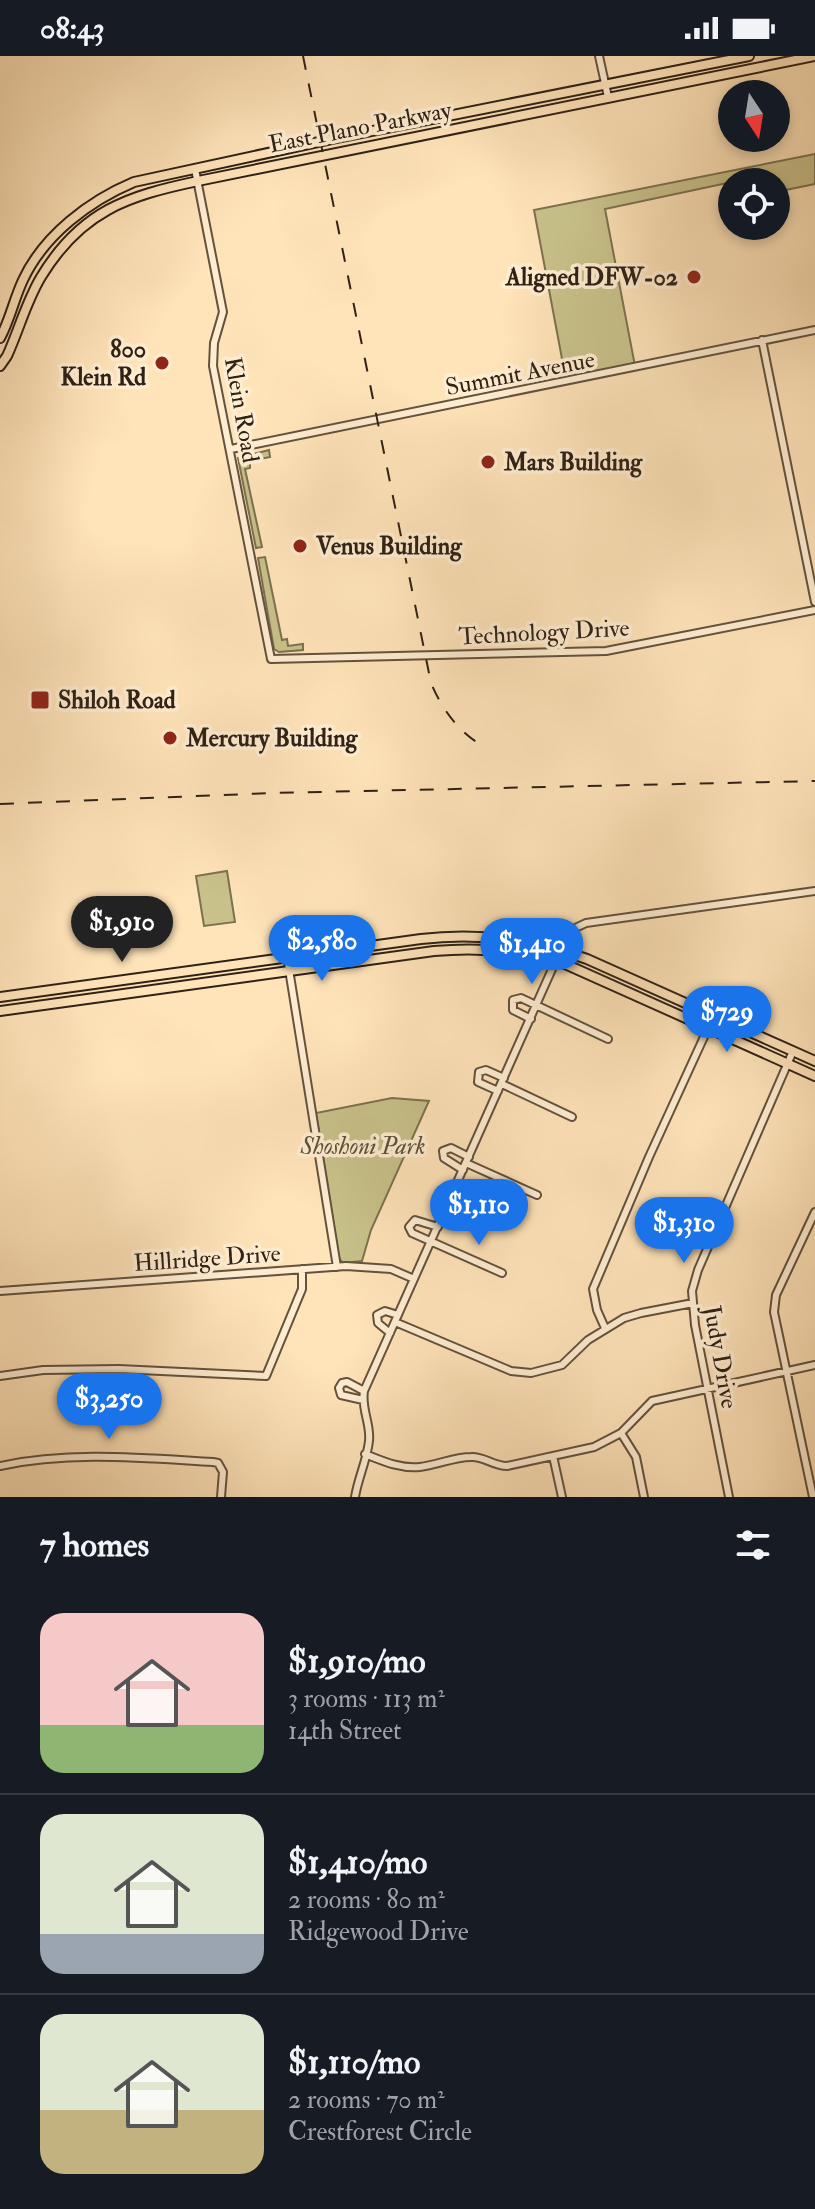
<!DOCTYPE html>
<html lang="en">
<head>
<meta charset="utf-8">
<style>
	body { margin:0; font-family:"IM FELL Double Pica",serif; background:#242831; color:#f1f3f6; height:100vh; display:flex; flex-direction:column; font-size:30px; white-space:nowrap }
	* { box-sizing:border-box; margin:0 }
	p { font-size:26px; color:#9ea1a6 }
	.icon { flex:none; width:44px; height:44px; fill:none; stroke:currentColor; stroke-width:2; stroke-linecap:round; stroke-linejoin:round }
	.map { position:relative; height:1441px; overflow:hidden }
	.drawer { display:flex; flex-direction:column; background:#171b24; flex:1 }
	.drawer>* { flex:none }
	.needle { width:52px; rotate:168deg }
	.tools { position:absolute; left:718px; top:24px; display:grid; gap:16px }
	.tools a { display:grid; place-items:center; width:72px; height:72px; border-radius:50%; background:#171b24; box-shadow:0 4px 12px #0003; font-size:40px }
	.price { position:absolute; translate:-50% -68px; padding:0 18px; border-radius:28px; background:#1a73e8; color:#fff; font-size:26px; line-height:52px; filter:drop-shadow(0 2px 4px #0008) }
	.price::after { content:''; position:absolute; left:50%; top:48px; width:24px; height:18px; margin-left:-12px; background:inherit; clip-path:polygon(0 0,100% 0,50% 100%) }
	.price.selected { background:#222; color:#fff }
	ul { padding:0; list-style:none }
	li { display:flex; align-items:center; gap:24px; height:200px; padding:0 40px }
	li+li { border-top:2px solid #363941 }
	li span { display:grid; place-items:center; flex:none; width:224px; height:160px; border-radius:24px; color:#555 }
	li>.icon { margin-inline-start:auto }
	span .icon { width:96px; height:96px; fill:#fffc; stroke-width:1 }
	li b { font-size:34px }
	h2 { display:flex; justify-content:space-between; align-items:center; height:96px; padding:0 40px; font-size:34px }
	.status { display:flex; justify-content:space-between; align-items:center; height:56px; padding:0 40px; background:#171b24; direction:ltr }
	.status svg { height:22px; fill:currentColor }
	.map>svg:first-child { display:block }
	.green { fill:#c8c18a; stroke:#7c7150; stroke-width:2 }
	.lines { fill:none; stroke-linecap:round; stroke-linejoin:round }
	.minor-casing { stroke:#63523e; stroke-width:10 }
	.major-casing { stroke:#2f2115; stroke-width:12 }
	.minor { stroke:#ffedd2; stroke-width:6 }
	.major { stroke:#ffe3b9; stroke-width:8 }
	.rail { stroke:#2f2115; stroke-width:2; stroke-dasharray:14 14; stroke-linecap:butt }
	.poi-dot { fill:#8f2418; stroke:#ffedd2; stroke-width:3 }
	.labels { text-anchor:middle; stroke-width:7; stroke-linejoin:round; paint-order:stroke }
	.street-label { font-size:24px; fill:#2f2115; stroke:#ffedd2 }
	.poi-label { font-size:24px; font-weight:bold; fill:#2f2115; stroke:#ffedd2; text-anchor:start }
	.park-label { font-size:24px; font-style:italic; fill:#5d5138; stroke:#ffedd2 }
</style>
</head>
<body>
<div class="status"><b>08:43</b><svg viewBox="0 0 49 12"><path d="M0 12V9h3v3zM5 12V6h3v6zM10 12V3h3v9zM15 12V0h3v12zM26 1h20v11H26zM47 4h2v5h-2z"/></svg></div>
<div class="map">
<svg width="815" height="1441" viewBox="0 0 815 1441">
	<rect width="100%" height="100%" fill="#ffe3b9"/>
	<filter id="stains"><feTurbulence type="fractalNoise" baseFrequency=".0025" numOctaves="4"/><feColorMatrix values="0 0 0 0 .2 0 0 0 0 .09 0 0 0 0 .02 0 0 0 .5 -.17"/></filter>
	<radialGradient id="worn" r=".72"><stop offset=".6" stop-color="#630" stop-opacity="0"/><stop offset="1" stop-color="#630" stop-opacity=".3"/></radialGradient>
	<path class="green" d="M815,98V128L776,136V126H765L764,122L732,126L605,153L635,310L566,324L534,154Z
		M269,394L270,401L250,405V412L245,413L262,491L256,492L238,402Z
		M265,501L282,584L287,583L288,590L303,588V594L279,596L274,593L258,502Z
		M227,815L235,866L204,870L196,820Z
		M392,1042L429,1045L371,1174L362,1205L343,1207L339,1202L316,1057Z"/>
	<g class="lines">
		<defs>
			<path id="minor" d="M599,0L608,41
				M195,113L223,256L214,287L213,310L271,603L606,595L815,554
				M762,284L815,546
				M231,393L815,274
				M287,901L337,1211
				M531,963L513,954V944L521,942L608,983
				M502,1028L572,1061
				M498,1035L478,1026L479,1016L486,1014L504,1022
				M466,1107L537,1139
				M463,1114L444,1102L443,1095L451,1092L469,1101
				M438,1171L415,1164L409,1171L412,1177L502,1217
				M0,1235L346,1210L391,1213L414,1223
				M395,1266L511,1315L531,1317L562,1309L588,1284L624,1262L641,1257L693,1247
				M605,1272L597,1254L593,1233L649,1101L714,959
				M390,1277L378,1267L377,1259L385,1255L398,1259
				M0,1320L43,1314L119,1313L266,1320L302,1233V1213
				M363,1344L341,1339L339,1332L342,1327L347,1326L364,1335
				M621,1377L636,1401L644,1441
				M365,1398C383,1405 400,1413 420,1411C437,1409 454,1401 471,1401C484,1400 493,1410 507,1410L594,1391L621,1377L652,1345L815,1309
				M553,1400L562,1441
				M0,1410C70,1395 142,1402 213,1406L218,1407L223,1416L221,1441
				M355,1441C358,1422 367,1404 369,1385C371,1368 361,1353 364,1335L569,875L586,867L815,835
				M729,1441L695,1269L692,1235L698,1214L793,995
				M813,1441L774,1256L776,1239L815,1156"/>
			<path id="major" d="M0,282C10,264 14,243 23,224C44,179 89,145 134,126L337,82L749,0
				M0,310L7,300C19,274 26,246 41,221C81,155 127,140 198,125L815,0
				M0,941L421,883C478,876 532,883 587,903L815,1005
				M0,955L434,895C479,891 522,894 565,908L815,1020"/>
		</defs>
		<use href="#minor" class="minor-casing"/>
		<use href="#major" class="major-casing"/>
		<use href="#minor" class="minor"/>
		<use href="#major" class="major"/>
		<path class="rail" d="M303,0L431,627C442,653 457,674 481,689
			M0,748L273,737L815,725"/>
	</g>
	<g class="poi-dot">
		<circle cx="694" cy="221" r="8"/>
		<circle cx="162" cy="307" r="8"/>
		<circle cx="488" cy="406" r="8"/>
		<circle cx="300" cy="490" r="8"/>
		<rect x="30" y="634" width="20" height="20" rx="4"/>
		<circle cx="170" cy="682" r="8"/>
	</g>
	<g class="labels">
		<g class="street-label">
			<text transform="translate(360 71) rotate(-11)" y="8">East Plano Parkway</text>
			<text transform="translate(520 317) rotate(-11)" y="8">Summit Avenue</text>
			<text transform="translate(242 354) rotate(80)" y="8">Klein Road</text>
			<text transform="translate(544 576) rotate(-3)" y="8">Technology Drive</text>
			<text transform="translate(207 1202) rotate(-4)" y="8">Hillridge Drive</text>
			<text transform="translate(721 1301) rotate(80)" y="8">Judy Drive</text>
		</g>
		<g class="poi-label">
			<text x="678" y="229" text-anchor="end">Aligned DFW-02</text>
			<text x="146" y="301" text-anchor="end">800<tspan x="146" dy="28">Klein Rd</tspan></text>
			<text x="504" y="414">Mars Building</text>
			<text x="316" y="498">Venus Building</text>
			<text x="58" y="652">Shiloh Road</text>
			<text x="186" y="690">Mercury Building</text>
		</g>
		<g class="park-label">
			<text x="363" y="1098">Shoshoni Park</text>
		</g>
	</g>
	<rect width="100%" height="100%" filter="url(#stains)"/>
	<rect width="100%" height="100%" fill="url(#worn)"/>
</svg>
<div class="tools">
<a><svg class="needle" viewBox="-14 -14 28 28"><path d="M0-13l5 13h-10z" fill="#e53935"/><path d="M0 13l5-13h-10z" fill="#9ea1a6"/></svg></a>
<a><svg class="icon" aria-label="locate" viewBox="0 0 24 24"><circle cx="12" cy="12" r="6"/><path d="M12 2v4M12 18v4M2 12h4M18 12h4"/></svg></a>
</div>
<b class="price selected" style="left:122px;top:908px">$1,910</b>
<b class="price" style="left:322px;top:927px">$2,580</b>
<b class="price" style="left:532px;top:930px">$1,410</b>
<b class="price" style="left:727px;top:998px">$729</b>
<b class="price" style="left:479px;top:1191px">$1,110</b>
<b class="price" style="left:684px;top:1209px">$1,310</b>
<b class="price" style="left:109px;top:1385px">$3,250</b>
</div>
<section class="drawer">
<h2>7 homes<svg class="icon" aria-label="filters" viewBox="0 0 24 24"><path d="M4 7h16M4 17h16"/><circle cx="9" cy="7" r="2"/><circle cx="15" cy="17" r="2"/></svg></h2>
<ul>
<li><span style="background:linear-gradient(#f6c9c9 70%,#8fb573 0)"><svg class="icon" aria-label="home" viewBox="0 0 24 24"><path d="M3 11l9-7 9 7M6 9v11h12V9"/></svg></span><div><b>$1,910/mo</b><p>3 rooms · 113 m²</p><p>14th Street</p></div></li>
<li><span style="background:linear-gradient(#dfe7d0 75%,#9aa5b1 0)"><svg class="icon" aria-label="home" viewBox="0 0 24 24"><path d="M3 11l9-7 9 7M6 9v11h12V9"/></svg></span><div><b>$1,410/mo</b><p>2 rooms · 80 m²</p><p>Ridgewood Drive</p></div></li>
<li><span style="background:linear-gradient(#dfe7d0 60%,#c2b280 0)"><svg class="icon" aria-label="home" viewBox="0 0 24 24"><path d="M3 11l9-7 9 7M6 9v11h12V9"/></svg></span><div><b>$1,110/mo</b><p>2 rooms · 70 m²</p><p>Crestforest Circle</p></div></li>
</ul>
</section>
</body>
</html>
